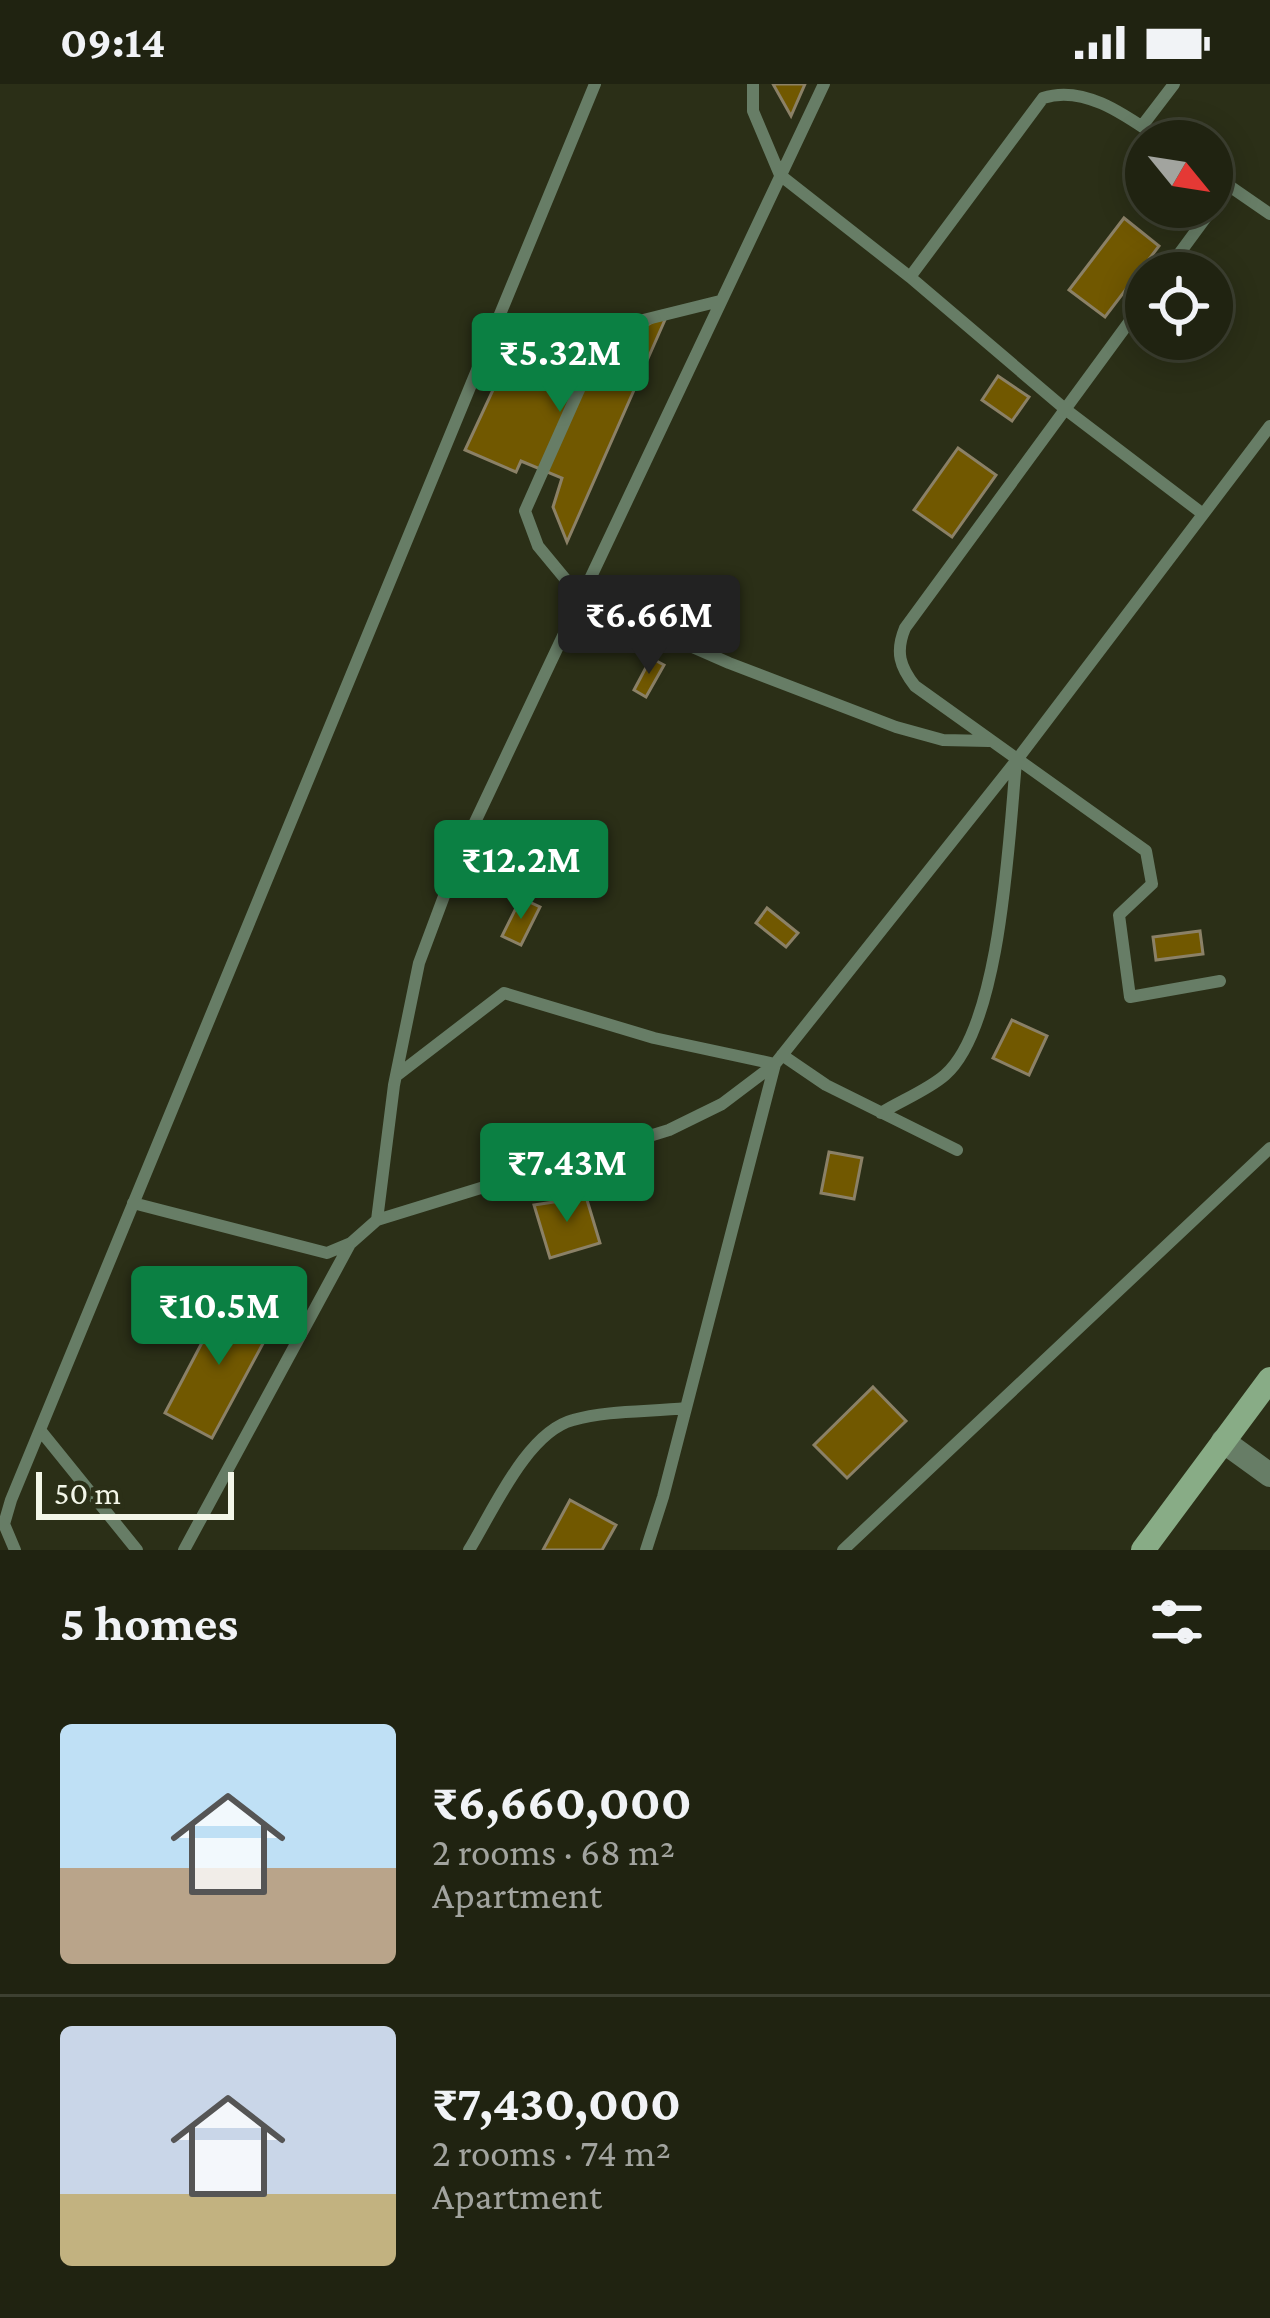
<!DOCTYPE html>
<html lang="en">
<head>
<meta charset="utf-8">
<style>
	body { margin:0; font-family:"Crimson Pro",serif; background:#2d2f1f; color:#f1f3f6; height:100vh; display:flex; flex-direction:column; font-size:45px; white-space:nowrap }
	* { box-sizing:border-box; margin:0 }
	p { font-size:39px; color:#a2a49f }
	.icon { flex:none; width:66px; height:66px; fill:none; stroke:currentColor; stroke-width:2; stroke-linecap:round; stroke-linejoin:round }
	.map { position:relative; height:1466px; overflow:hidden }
	.drawer { display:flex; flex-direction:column; background:#202311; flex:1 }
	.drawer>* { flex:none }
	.needle { width:78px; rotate:120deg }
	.controls { position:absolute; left:1125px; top:36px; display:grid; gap:24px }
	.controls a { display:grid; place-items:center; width:108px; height:108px; border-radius:50%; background:#202311; box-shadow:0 6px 30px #0003,0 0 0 3px #3d4031; font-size:60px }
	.scale { position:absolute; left:36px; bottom:30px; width:198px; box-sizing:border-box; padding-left:12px; border:6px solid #f3f6e8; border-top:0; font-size:33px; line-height:42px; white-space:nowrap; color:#f3f6e8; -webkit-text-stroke:9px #2b2f17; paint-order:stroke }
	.price { position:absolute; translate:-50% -102px; padding:0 27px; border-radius:12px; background:#0b8043; color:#fff; font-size:39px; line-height:78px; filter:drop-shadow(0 3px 6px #0008) }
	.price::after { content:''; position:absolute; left:50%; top:72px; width:36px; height:27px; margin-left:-18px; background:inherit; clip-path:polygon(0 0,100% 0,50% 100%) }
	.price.active { background:#222; color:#fff }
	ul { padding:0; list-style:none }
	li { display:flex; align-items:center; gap:36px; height:300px; padding:0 60px }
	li+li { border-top:3px solid #3d4031 }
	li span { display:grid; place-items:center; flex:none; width:336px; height:240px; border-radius:12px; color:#555 }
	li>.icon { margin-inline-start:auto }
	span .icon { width:144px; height:144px; fill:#fffc; stroke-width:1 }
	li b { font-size:51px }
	h2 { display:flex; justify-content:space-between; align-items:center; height:144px; padding:0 60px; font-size:51px }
	.status { display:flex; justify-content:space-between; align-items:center; height:84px; padding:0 60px; background:#202311; direction:ltr }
	.status svg { height:33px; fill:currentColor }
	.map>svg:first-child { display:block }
	.building { fill:#715800; stroke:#8b8167; stroke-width:3 }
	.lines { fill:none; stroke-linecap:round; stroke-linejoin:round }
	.lane { stroke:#677d66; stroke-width:12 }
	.street { stroke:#677d66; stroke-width:24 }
	.secondary { stroke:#88ac86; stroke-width:24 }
</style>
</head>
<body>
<div class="status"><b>09:14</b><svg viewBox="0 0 49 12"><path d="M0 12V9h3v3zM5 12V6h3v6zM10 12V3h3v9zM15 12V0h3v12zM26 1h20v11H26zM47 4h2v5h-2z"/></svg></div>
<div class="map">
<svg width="1270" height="1466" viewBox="0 0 1270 1466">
	<rect width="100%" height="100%" fill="#2b2f17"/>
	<path class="building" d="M773,0H805L791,32Z
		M1124,134L1159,162L1105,233L1069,206Z
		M668,229L567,458L553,423L562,394L521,377L516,388L465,366L520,248L570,269L562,286L599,299L620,257Z
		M998,292L1029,313L1012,337L982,316Z
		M958,364L996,391L952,453L914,426Z
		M651,574L664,581L646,613L634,606Z
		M521,814L540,823L521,861L502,852Z
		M767,824L798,849L786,863L756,839Z
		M1200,847L1203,870L1156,876L1153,853Z
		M1012,936L1047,952L1029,991L993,974Z
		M829,1068L862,1074L854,1115L821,1109Z
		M584,1106L600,1159L550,1174L534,1121L560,1117Z
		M226,1213L274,1239L212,1354L165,1329Z
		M873,1303L906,1337L847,1394L814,1361Z
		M570,1416L616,1441L602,1466H543Z"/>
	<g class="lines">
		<path class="lane" d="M753,0V27L780,91L910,193L1065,325L1203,430
			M1142,42L1174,0
			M1212,90L1270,130
			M1165,189L1229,102
			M910,193L1043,14C1085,0 1128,33 1163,57
			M1146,215L905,544C895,568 900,583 915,602L1146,767L1152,800L1119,831L1130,913L1220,897
			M720,217L619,242L594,272L525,427L538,462L581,514L729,579L896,643L943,656L989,657
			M782,971L826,1001L957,1066
			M396,992L504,909L654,954L775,980L663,1413L646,1466
			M881,1029C900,1017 928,1006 945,991C1001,942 1009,753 1016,678
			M133,1119L327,1169L351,1159L377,1136L669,1046L722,1020L775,980L1016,677L1270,342
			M377,1136L394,1001L419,879L459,772L824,0
			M40,1346L137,1466
			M15,1466L4,1440L11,1416L595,0
			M184,1466L350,1160
			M469,1466C493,1427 527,1348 573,1336C608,1326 650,1328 686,1324
			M843,1466L1270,1064"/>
		<path class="street" d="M1223,1357L1270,1391"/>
		<path class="secondary" d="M1143,1466L1270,1295"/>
	</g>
</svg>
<div class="controls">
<a><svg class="needle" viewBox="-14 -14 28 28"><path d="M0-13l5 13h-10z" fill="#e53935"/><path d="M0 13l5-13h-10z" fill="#a2a49f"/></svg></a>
<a><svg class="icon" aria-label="locate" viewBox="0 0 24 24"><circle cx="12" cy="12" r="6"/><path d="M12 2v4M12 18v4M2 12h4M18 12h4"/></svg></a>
</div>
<div class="scale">50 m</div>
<b class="price" style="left:560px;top:331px">₹5.32M</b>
<b class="price active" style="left:649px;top:593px">₹6.66M</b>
<b class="price" style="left:521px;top:838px">₹12.2M</b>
<b class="price" style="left:567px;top:1141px">₹7.43M</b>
<b class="price" style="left:219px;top:1284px">₹10.5M</b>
</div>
<section class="drawer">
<h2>5 homes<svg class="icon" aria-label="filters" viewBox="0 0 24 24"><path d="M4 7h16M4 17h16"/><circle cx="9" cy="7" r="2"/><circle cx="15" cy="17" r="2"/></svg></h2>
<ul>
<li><span style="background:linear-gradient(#bfe0f5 60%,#b9a48a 0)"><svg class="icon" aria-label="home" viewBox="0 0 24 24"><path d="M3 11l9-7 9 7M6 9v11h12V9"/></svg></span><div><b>₹6,660,000</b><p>2 rooms · 68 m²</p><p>Apartment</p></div></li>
<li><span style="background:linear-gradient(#c9d6e8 70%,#c2b280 0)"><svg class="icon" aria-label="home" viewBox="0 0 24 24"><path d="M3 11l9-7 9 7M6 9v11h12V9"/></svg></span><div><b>₹7,430,000</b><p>2 rooms · 74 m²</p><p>Apartment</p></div></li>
</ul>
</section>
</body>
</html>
